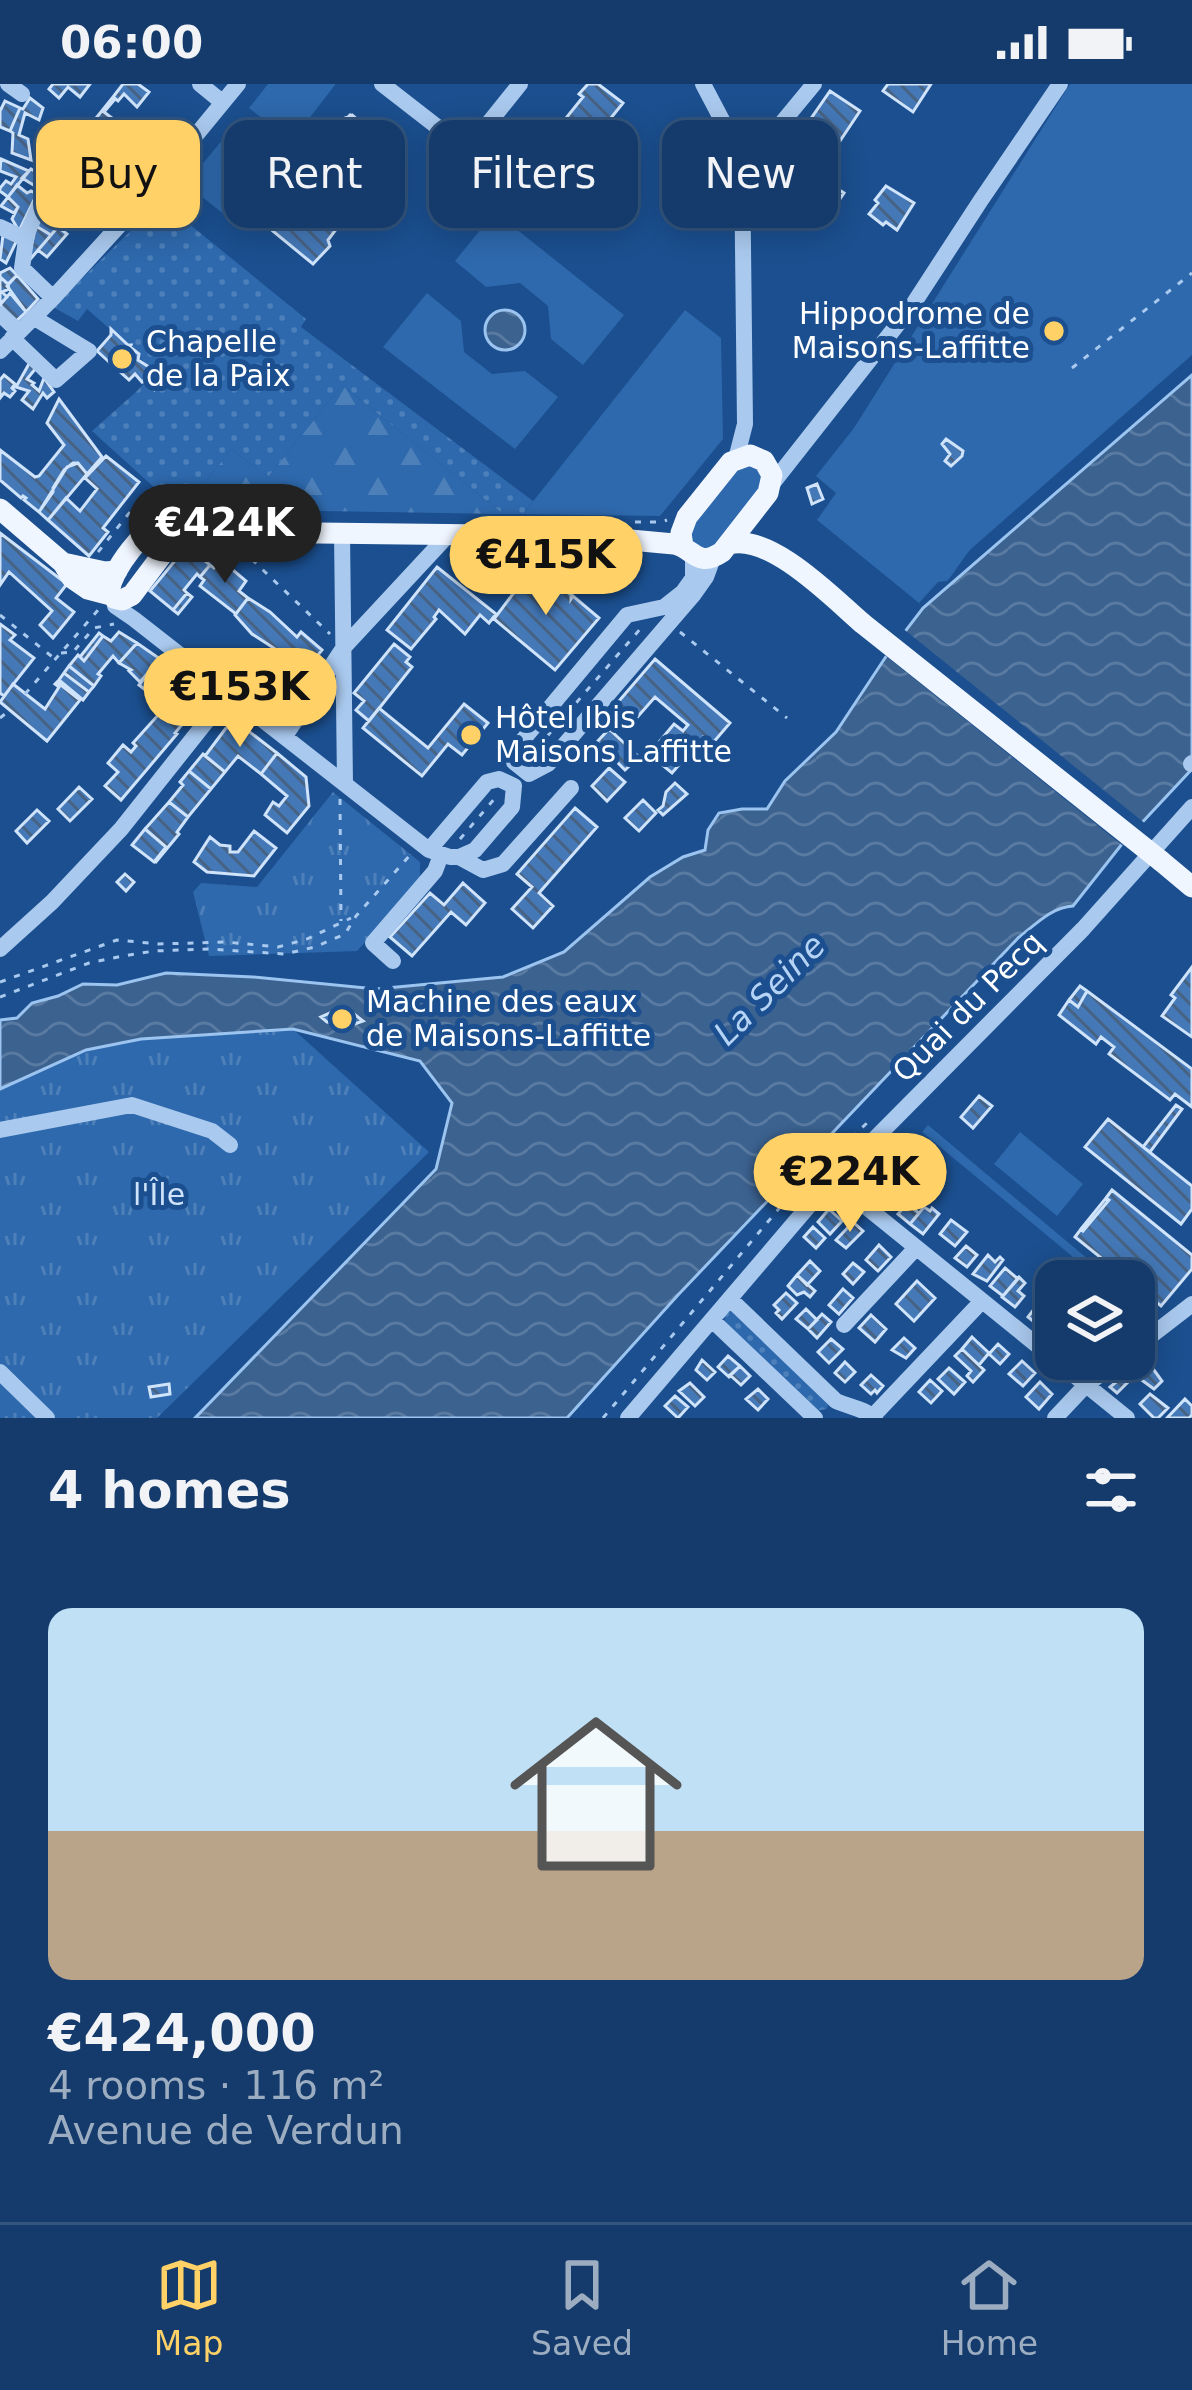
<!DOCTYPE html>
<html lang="en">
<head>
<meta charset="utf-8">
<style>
	body { margin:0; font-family:"DejaVu Sans",sans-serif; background:#1d4271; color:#f1f3f6; height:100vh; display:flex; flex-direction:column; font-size:45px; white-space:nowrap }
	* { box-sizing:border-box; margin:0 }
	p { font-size:39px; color:#9dadc1 }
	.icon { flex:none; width:66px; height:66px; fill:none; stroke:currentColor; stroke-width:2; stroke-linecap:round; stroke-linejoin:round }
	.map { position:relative; height:1334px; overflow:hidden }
	.side { display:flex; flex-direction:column; background:#143b6b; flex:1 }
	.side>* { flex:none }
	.hud { position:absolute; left:36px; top:36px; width:1122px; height:108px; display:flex; gap:24px }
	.tools { position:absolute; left:1035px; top:1176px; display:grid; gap:24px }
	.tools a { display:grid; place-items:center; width:120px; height:120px; border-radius:24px; background:#143b6b; box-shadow:0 6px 30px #0003,0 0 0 3px #33557e; font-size:60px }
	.price { position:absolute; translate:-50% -102px; padding:0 27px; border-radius:42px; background:#ffd166; color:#111; font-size:39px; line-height:78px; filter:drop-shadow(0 3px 6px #0008) }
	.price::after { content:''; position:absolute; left:50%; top:72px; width:36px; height:27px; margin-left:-18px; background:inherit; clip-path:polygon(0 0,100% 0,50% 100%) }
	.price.active { background:#222; color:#fff }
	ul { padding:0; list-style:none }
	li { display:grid; align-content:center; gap:24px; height:636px; padding:0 48px }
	li span { display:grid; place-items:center; height:372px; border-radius:24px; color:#555 }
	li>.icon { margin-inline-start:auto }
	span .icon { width:216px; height:216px; fill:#fffc; stroke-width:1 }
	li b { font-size:51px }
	h2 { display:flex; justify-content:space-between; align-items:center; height:144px; padding:0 48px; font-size:51px }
	.tag { padding:0 42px; border-radius:24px; background:#143b6b; box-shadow:0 6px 30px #0003,0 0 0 3px #33557e; font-size:42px; line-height:108px }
	.tag.active { background:#ffd166; color:#111 }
	.status { display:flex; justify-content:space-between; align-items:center; height:84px; padding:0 60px; background:#143b6b; direction:ltr }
	.status svg { height:33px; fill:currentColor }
	.tabs { display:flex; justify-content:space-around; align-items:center; height:168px; border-top:3px solid #33557e; background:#143b6b; font-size:33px; color:#9dadc1 }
	.tabs a { display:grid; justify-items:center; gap:6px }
	.tabs .active { color:#ffd166 }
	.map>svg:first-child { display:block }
	.grass { fill:#2e69ad }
	.forest { fill:url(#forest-firs) }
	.park { fill:url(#park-tufts) }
	.garden { fill:url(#garden-dots) }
	.water { fill:url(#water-waves); stroke:#9cc4f0; stroke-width:3 }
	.pier { fill:#1b4f8f }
	.building { fill:url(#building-back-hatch); stroke:#cfe3fa; stroke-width:3 }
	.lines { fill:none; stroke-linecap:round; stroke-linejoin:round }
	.path { stroke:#a9c9ee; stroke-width:3; stroke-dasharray:6 9; stroke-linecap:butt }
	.minor { stroke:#a9c9ee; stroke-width:16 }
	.major { stroke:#f0f6ff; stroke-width:21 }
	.major-bridge { stroke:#f0f6ff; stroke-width:21 }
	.poi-dot { fill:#ffd166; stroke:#1b4f8f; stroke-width:4.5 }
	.labels { text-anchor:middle; stroke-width:10; stroke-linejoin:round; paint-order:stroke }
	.poi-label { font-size:30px; fill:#fff; stroke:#1b4f8f; text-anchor:start }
	.street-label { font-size:30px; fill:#fff; stroke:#1b4f8f }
	.park-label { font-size:30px; fill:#cfe3fa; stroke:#1b4f8f }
	.water-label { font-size:33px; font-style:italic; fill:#b5d3f5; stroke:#1b4f8f }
</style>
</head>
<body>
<div class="status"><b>06:00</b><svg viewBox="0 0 49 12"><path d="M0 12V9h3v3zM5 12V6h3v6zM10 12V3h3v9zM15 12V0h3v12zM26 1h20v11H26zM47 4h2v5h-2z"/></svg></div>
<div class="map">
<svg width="1192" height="1334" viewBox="0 0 1192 1334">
	<defs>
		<pattern id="forest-firs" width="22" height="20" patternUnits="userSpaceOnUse" patternTransform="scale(3)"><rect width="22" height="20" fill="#2e69ad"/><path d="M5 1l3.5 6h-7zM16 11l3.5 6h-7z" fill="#4d80b9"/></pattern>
		<pattern id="park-tufts" width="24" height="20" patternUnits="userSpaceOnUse" patternTransform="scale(3)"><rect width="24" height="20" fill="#2e69ad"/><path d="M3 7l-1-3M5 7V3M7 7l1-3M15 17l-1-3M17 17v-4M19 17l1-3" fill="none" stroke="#4d80b9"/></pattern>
		<pattern id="garden-dots" width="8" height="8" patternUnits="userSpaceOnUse" patternTransform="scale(3)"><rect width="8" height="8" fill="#2e69ad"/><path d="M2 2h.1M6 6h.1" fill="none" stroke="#4d80b9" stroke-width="1.8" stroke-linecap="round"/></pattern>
		<pattern id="water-waves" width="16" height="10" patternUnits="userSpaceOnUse" patternTransform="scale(3)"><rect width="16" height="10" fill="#3c6290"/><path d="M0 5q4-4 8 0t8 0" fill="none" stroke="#597aa1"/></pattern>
		<pattern id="building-back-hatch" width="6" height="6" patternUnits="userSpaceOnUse" patternTransform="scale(3)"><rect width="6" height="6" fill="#4478b7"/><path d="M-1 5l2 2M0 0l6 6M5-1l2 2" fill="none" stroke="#486282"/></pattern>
	</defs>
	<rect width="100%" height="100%" fill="#1b4f8f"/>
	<path class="grass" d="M268,0H335V1L294,54L289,55L249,24Z
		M1070,0H1192V271L971,465C962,475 956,487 947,497L938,498L919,519L817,436L836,409L816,392L854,344Z
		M233,43L273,78L230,135L186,100Z
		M495,128L624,231L583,281L551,255L548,222L520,199L486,203L455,177Z
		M427,209L461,237L464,268L492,290L525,287L558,313L515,365L383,263Z
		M685,226L721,254L723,355L660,432L523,430Z
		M746,380L758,384L765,399L719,461L704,465C693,459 690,455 691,442L737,385Z
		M928,1041L1101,1186L1096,1192L922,1048Z
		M1020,1048L1083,1100L1057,1132L994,1080Z"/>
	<path class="forest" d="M342,301L503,430L262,426L192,415L231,365L268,393Z"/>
	<path class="park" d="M333,708L420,778V798L357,867L209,872L193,808L201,799L257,803Z
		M293,945L429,1068L157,1334H0V1005L86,966L141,955Z"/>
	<path class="garden" d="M161,117L306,235L301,243L533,417L523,430H503L342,301L268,393L231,365L192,415H167L92,347L137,307L154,289L128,261L87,225L78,237L53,223Z
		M731,1226L829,1318L827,1325L816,1327L726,1242L724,1232Z"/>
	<path class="water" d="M485 246a20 20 0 1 1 40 0a20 20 0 1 1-40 0Z
		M1192,291V685L1122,760L1073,822C1051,823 1034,842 1018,854L678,1211L567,1334H195L436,1085L452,1019L420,977L293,945L141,955L86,966L0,1005V936L17,934L32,919L58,912L83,900L117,901L166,889L253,893L376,905L503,893L564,868L650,793L683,773L705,766L708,746L719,729L742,725H767L785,697L836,648L887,571L923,524Z"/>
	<path class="pier" d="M901,543L1147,741L1127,765L881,568Z"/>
	<path class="building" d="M53,0H90L80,13L68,3L59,14L49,5Z
		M123,0H138L149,8L137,23L124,10L118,17L113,13Z
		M588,0H598L623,19L556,102L526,77L538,61L542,64L583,13L579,10Z
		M888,0H931L913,28L883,7Z
		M830,7L860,27L840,57L810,36Z
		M113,13L115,15L104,28L112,34L90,62L80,54Z
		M30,14L43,24L39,36L25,29L19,51L28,55L31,76L12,69L13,49L10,47L20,24L23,25Z
		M5,17L20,24L10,47L0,43V27Z
		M350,31L391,63L400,75L385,92L379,91L367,107L362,116L364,120L352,134H348L340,140L328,156L330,162L313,180L263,139L266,136L264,132L270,129L273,122L278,118L292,128L294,126L309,139L322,124L326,115L325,111L358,78L343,65L344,63L332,49Z
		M352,31L365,42L344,63L332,49L337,46L343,35Z
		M63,53L66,82L55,83L53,54Z
		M1,75L29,87L8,113L0,107V104L6,97L11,100L16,93L0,87Z
		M31,85L39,90L42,99L40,105L22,94Z
		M814,90L844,109L823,140L793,120Z
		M17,101L27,109L31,107L37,110L19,147L12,135L18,123L8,113Z
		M886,102L914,119L897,146L886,138L883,141L869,130L878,119L875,116Z
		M8,113L18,123L14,129L1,122Z
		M41,131L58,143L51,151L36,142Z
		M36,142L51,151L27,179Z
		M58,143L67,150L47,173L38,166Z
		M3,151L17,156L6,179L0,175Z
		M10,184L17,191L8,200L0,193V189Z
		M17,191L38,215L26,228L7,202Z
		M0,193L8,200L9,205L2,208L7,213L0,220Z
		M10,209L26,228L15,238L0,221Z
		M111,245L128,261H131L130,263L139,270L138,276L160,290V294L151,301L152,304L143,297L142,298L135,290L129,296L97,267L111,251Z
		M30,278L36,284L27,295L34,299L32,301L39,307L44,294L54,308L47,314L43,309L33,325L22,316L29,307L16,303Z
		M4,291L15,300L12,304L15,307L10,313L4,309L0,314V296Z
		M59,315L102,373L87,390L78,379L67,383L39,428L24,416L26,414L23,412L21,414L0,396V366L35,393L39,392L64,361L47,339Z
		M946,355L963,367L962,372L951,382L945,377L950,370L942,360Z
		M106,372L139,398L103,444L108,448L89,472L48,436L66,414L80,427L97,405L85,394Z
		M73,379H78L87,390L48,436L39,428L53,408V404L64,386Z
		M817,400L823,415L812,420L807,404Z
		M0,449L67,500L56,514L74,528L53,554L40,541L52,527L9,488L0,501Z
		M187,462L210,481L200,493L197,490L184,506L187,509L173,526L150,507Z
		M221,476L246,497L239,507L248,514L236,530L200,502L204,496L200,493L210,481L214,484Z
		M437,483L496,530L489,539L480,531L465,550L439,526L434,533L436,535L411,565L387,546Z
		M531,486H541L559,500L557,503L561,502L571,511V515L573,512L599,534L555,586L494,535Z
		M187,509L192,513L178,530L173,526Z
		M248,514L270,528L297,553L301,548L322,566L284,614L262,597L283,570L252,550L235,531Z
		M0,540L15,551L10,556L34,574L4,612L0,609Z
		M119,548L137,559L119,579L113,572L98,590L101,592L94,602L69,582L78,571L84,577L103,552L111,557Z
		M99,549L103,552L84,577L80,573Z
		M137,559L160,575L140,598L129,587L131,586L119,579Z
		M394,560L410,573L406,578L412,583L369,637L356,626L364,617L354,609Z
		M160,575L170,583L149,609L139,601Z
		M655,575L730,639L712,660L703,653L672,689L649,670L674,640L683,647L688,641L655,613L626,646L607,631Z
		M69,582L94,602L89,608L64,589Z
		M169,585L198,608L199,620L175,649L177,650L121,716L105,702L118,688L108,679L123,661L131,668L136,662L133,659L160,629L161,614L150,608Z
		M64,589L89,608L83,616L59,596Z
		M57,598L80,616L47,657L0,618L13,600L45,625L59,603L55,600Z
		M464,620L488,639L462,671L448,660L422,692L363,644L379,624L428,664Z
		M242,642L277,669L261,690L238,672L225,688L205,672L226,644Z
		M609,645L639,673L625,686L597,658Z
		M277,669L306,693L309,722L287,749L265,731L273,718L279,722L287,712L261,690Z
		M203,670L225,688L211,705L189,687Z
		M609,684L625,698L607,717L592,702Z
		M189,687L211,705L188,733L169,718L183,701L180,698Z
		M675,699L687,710L663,731L658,726L663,722L666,708Z
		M79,703L92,715L70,737L58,725Z
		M643,716L656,729L639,747L625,734Z
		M169,718L188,733L177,748L179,750L155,779L166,763L145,745Z
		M575,724L597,743L539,809L553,822L533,844L512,825L532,803L517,790Z
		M37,726L49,737L27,759L16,747Z
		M145,745L166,763L154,778L132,761Z
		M254,747L276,764L254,792L207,788L194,778L210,753L220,761L230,762V768H238Z
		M125,790L134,798L126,807L117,798Z
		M463,799L485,819L466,841L451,828L412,872L390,853L430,809L444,821Z
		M1192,883V953L1162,932L1175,914L1171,911Z
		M1080,902L1087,907L1078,923L1069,916Z
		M1087,907L1192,985V1023L1175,1010L1170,1016L1109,970L1114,963L1101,953L1096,960L1059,931L1069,916L1078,923Z
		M332,928L354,930L363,937L352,941L327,938L321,933Z
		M979,1012L992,1022L973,1044L961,1033Z
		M1176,1021L1182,1025L1150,1068L1143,1063Z
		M1108,1035L1192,1102V1125L1181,1140L1085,1063Z
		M916,1078L930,1089L921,1101L907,1089Z
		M892,1088L912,1104L909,1107L904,1103L893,1116L873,1103L880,1094L884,1097Z
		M937,1095L943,1100L929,1117L920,1110Z
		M1112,1106L1192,1171V1185L1161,1222L1134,1200V1197H1130L1075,1153L1081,1145L1083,1147L1109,1116L1106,1114Z
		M1106,1114L1109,1116L1083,1147L1081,1145Z
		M907,1120L919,1129L910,1140L898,1130Z
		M924,1123L930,1127L932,1124L939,1130L923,1150L910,1140Z
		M829,1125L842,1137L830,1150L818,1138Z
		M951,1136L967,1148L955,1162L940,1150Z
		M853,1138L863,1147L846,1164L836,1156Z
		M813,1143L825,1154L816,1164L804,1153Z
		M879,1161L891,1173L878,1187L866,1176Z
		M966,1162L977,1171L967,1183L955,1174Z
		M988,1171L995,1178L1000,1173L1003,1176L987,1197L973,1190Z
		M810,1177L820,1187L807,1201L797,1191Z
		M853,1179L864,1188L853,1200L843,1190Z
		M1005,1184L1018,1195L1003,1212L990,1202Z
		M797,1191L815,1207L810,1213L804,1208L797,1211L788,1202Z
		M1019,1193L1025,1199L1018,1207L1024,1212L1015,1223L1002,1213Z
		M917,1197L935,1214L914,1237L896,1220Z
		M843,1205L853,1214L839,1230L829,1221Z
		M786,1209L797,1219L782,1235L776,1229L779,1226L774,1221Z
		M1056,1217V1246L1053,1244L1049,1248L1039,1239Z
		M1038,1220L1047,1228L1038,1241L1028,1233Z
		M806,1225L817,1236L808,1245L796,1235Z
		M1135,1228L1149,1240L1138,1249L1134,1244Z
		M822,1230L831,1238L817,1254L808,1245Z
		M871,1231L886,1245L875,1258L859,1244Z
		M972,1253L989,1269L979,1281L962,1265Z
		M904,1254L915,1264L906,1274L892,1266Z
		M831,1255L843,1265L829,1279L818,1268Z
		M998,1260L1009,1270L1000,1280L989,1270Z
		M962,1265L984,1286L973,1298L967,1292L971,1287L955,1272Z
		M728,1272L740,1282L729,1293L718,1283Z
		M702,1276L715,1288L707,1296L696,1286Z
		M1022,1277L1035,1289L1023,1302L1009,1290Z
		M845,1278L855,1288L845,1298L835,1289Z
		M740,1282L750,1292L741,1301L730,1291Z
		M1151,1282L1162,1297L1154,1305L1139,1294Z
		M949,1284L965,1298L954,1310L938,1295Z
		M1131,1286L1136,1290L1117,1309L1110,1303Z
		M871,1291L883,1302L877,1309L875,1306L871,1310L861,1301Z
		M930,1296L942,1307L931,1319L919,1308Z
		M1040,1298L1052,1310L1039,1325L1026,1313Z
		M690,1299L704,1313L695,1322L679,1307Z
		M169,1300L170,1310L151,1313L149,1303Z
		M758,1305L768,1315L758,1326L746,1315Z
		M1150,1310L1168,1324L1158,1334H1154L1140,1320Z
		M675,1312L688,1323L678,1334L665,1322Z
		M1185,1315L1192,1322V1331L1189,1334H1167Z"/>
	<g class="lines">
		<path class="path" d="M337,60L339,58
			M1072,284L1192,189
			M172,418L185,423L239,430
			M635,438H662L667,436
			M241,465L330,550
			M98,468L134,423L151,421
			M0,531L55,575
			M680,548L787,634
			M61,569L73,568L94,544L114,540
			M25,610L99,525
			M0,634L10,626
			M537,664L641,544
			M340,715L341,837
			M460,755L496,713
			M0,898L117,856L159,860L226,858L278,863L307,855L351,834
			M0,913L89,879L123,872L154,867L208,865L285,870L315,863L345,850L356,832L411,770
			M603,1334L787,1115L868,1038"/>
		<path class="minor" d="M8,0L22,10
			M200,0L222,18
			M382,0L440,45L465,57L483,46L520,0
			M703,0L742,74L745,340L736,375
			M742,74L771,52L814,0
			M52,95L27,149L22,184L53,214
			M0,143L26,155
			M0,230L18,247
			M12,254L56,296L89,267L33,233
			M0,267L53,214L146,112L238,0
			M772,400L912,222L981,116L1060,0
			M342,449L345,700
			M693,472V494L683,508L664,523L627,531L517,663L514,678L529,690L548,680L694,510L706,493L713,474
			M114,514L115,522L134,535L429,766
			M285,652L344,563L449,450
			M1191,680L1192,679
			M499,695L514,702L512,723L475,766L459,773H450L429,766L487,698Z
			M459,773L483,786L503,780L571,704
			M0,865L52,818L121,745L229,609
			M393,877L373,859L435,787L441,771
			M0,1046L132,1021L212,1047L230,1061
			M833,1096L1127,1334
			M730,1215L836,1317C849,1323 865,1325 875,1334
			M712,1236L815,1334
			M844,1241L916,1164
			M1134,1265L1192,1220
			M0,1288L47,1334
			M873,1332L982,1217
			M628,1334L813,1117L1083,845L1192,723
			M1055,1334L1086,1301L1121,1275"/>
		<path class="major" d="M0,425L63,479L72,494L88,505L111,511
			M163,434C142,449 114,482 109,507L114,514L122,516L132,511L180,447
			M180,447L188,445L222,448L587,452L674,460C694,464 697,485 722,468L768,409L772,391L764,377L750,371L731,378L687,433L681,449L683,462
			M729,460C770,449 832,513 862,539
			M63,479L105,488L117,487
			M1161,777L1192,803"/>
		<path class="major-bridge" d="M862,539L1161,777"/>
	</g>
	<g class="poi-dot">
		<circle cx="1054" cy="247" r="12"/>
		<circle cx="122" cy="275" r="12"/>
		<circle cx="471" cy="651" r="12"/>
		<circle cx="342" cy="935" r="12"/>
	</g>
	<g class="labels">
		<g class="poi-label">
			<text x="1030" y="240" text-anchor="end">Hippodrome de<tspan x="1030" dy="34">Maisons-Laffitte</tspan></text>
			<text x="146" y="268">Chapelle<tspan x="146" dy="34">de la Paix</tspan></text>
			<text x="495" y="644">Hôtel Ibis<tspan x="495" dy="34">Maisons Laffitte</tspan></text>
			<text x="366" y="928">Machine des eaux<tspan x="366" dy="34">de Maisons-Laffitte</tspan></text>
		</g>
		<g class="street-label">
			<text transform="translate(968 923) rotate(-45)" y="10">Quai du Pecq</text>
		</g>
		<g class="park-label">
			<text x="159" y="1121">l'Île</text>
		</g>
		<g class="water-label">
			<text transform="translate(769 905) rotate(-45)" y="12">La Seine</text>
		</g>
	</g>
</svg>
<div class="tools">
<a><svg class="icon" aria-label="layers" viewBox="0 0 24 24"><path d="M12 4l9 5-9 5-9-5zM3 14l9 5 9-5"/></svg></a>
</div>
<b class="price active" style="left:225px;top:502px">€424K</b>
<b class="price" style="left:546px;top:534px">€415K</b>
<b class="price" style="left:240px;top:666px">€153K</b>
<b class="price" style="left:850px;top:1151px">€224K</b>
<div class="hud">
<a class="tag active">Buy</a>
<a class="tag">Rent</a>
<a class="tag">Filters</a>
<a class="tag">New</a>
</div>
</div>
<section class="side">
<h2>4 homes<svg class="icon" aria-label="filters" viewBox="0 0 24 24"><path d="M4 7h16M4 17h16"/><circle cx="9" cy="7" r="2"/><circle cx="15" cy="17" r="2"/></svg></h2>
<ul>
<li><span style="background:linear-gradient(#bfe0f5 60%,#b9a48a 0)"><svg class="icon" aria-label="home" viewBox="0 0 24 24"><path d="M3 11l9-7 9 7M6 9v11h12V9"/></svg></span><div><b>€424,000</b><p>4 rooms · 116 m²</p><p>Avenue de Verdun</p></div></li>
</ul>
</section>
<nav class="tabs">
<a class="active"><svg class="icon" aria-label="map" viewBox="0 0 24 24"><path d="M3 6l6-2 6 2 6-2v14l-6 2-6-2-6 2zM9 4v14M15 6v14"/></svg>Map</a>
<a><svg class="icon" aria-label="saved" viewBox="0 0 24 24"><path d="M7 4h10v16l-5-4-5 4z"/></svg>Saved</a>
<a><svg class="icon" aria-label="home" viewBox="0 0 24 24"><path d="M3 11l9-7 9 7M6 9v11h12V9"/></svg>Home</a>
</nav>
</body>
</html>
